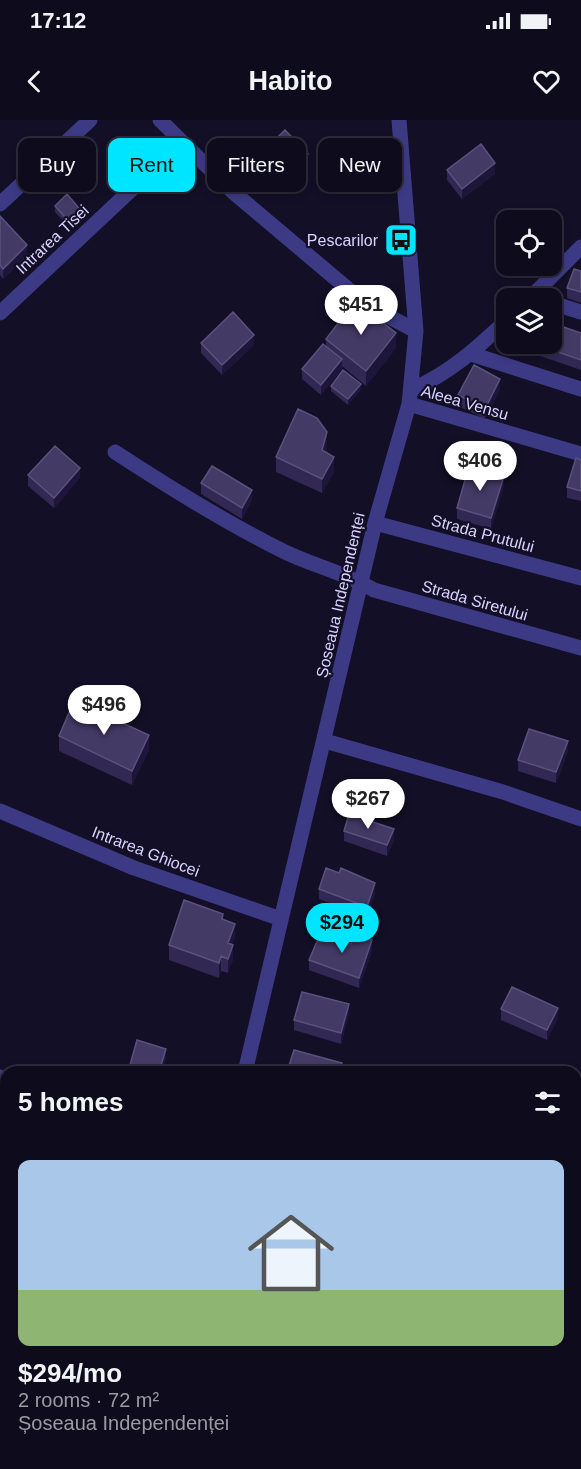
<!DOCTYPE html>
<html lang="en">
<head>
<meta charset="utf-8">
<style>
	body { margin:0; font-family:Arial,sans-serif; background:#171425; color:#f1f3f6; height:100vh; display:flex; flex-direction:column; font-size:22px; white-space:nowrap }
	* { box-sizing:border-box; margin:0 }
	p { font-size:20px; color:#9b9ba3 }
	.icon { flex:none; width:33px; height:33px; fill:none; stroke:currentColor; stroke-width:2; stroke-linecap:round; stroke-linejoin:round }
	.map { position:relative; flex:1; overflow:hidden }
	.panel { position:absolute; left:0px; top:946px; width:582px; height:404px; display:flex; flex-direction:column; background:#0e0b1c; border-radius:18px 18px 0 0; box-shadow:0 3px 9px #0003,0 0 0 2px #2e2b3b }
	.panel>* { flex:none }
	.hud { position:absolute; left:18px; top:18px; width:546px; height:54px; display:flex; gap:12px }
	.controls { position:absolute; left:496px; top:90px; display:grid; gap:12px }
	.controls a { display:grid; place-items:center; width:66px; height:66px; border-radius:12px; background:#0e0b1c; box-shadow:0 3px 9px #0003,0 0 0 2px #2e2b3b; font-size:30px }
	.price { position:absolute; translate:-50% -51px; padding:0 14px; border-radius:21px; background:#fff; color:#222; font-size:20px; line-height:39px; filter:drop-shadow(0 2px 3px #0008) }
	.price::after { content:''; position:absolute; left:50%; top:36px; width:18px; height:14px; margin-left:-9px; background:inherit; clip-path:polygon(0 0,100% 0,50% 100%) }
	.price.selected { background:#00e5ff; color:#111 }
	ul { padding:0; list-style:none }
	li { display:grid; align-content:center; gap:12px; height:318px; padding:0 18px }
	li+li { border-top:2px solid #2e2b3b }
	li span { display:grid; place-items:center; height:186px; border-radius:12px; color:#555 }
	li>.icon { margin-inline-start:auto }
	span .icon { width:108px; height:108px; fill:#fffc; stroke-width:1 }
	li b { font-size:26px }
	h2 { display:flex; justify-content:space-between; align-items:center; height:72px; padding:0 18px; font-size:26px }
	.tag { padding:0 21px; border-radius:12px; background:#0e0b1c; box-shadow:0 3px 9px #0003,0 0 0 2px #2e2b3b; font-size:21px; line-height:54px }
	.tag.selected { background:#00e5ff; color:#111 }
	.status { display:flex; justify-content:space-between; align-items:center; height:42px; padding:0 30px; background:#0e0b1c; direction:ltr }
	.status svg { height:16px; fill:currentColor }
	header { display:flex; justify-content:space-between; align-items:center; height:78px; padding:0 18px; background:#0e0b1c; font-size:27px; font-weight:800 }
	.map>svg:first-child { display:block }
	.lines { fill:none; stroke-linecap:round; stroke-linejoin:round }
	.minor { stroke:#3d3a85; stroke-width:15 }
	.wall { fill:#312854 }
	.shaded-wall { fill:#1d163a }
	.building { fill:#433a66; stroke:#5a527e; stroke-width:1.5 }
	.labels { text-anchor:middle; stroke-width:4.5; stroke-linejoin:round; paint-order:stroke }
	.street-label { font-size:16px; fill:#d9d4ff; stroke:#130f26 }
	.poi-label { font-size:16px; fill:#d9d4ff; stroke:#130f26; text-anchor:end }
</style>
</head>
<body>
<div class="status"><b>17:12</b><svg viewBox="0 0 49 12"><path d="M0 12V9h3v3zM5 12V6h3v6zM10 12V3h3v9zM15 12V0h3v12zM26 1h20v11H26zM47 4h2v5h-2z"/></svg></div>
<header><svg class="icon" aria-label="back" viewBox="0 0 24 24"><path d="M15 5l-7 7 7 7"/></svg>Habito<svg class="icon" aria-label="heart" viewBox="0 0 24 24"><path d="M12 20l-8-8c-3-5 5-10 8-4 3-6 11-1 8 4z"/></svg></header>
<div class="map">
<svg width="581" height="1349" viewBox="0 0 581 1349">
	<rect width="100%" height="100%" fill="#130f26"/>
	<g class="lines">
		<path class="minor" d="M160,0L233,72L367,185L416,211
			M0,84L90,0
			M530,178L581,127
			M552,183L581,192
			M0,193L181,23
			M471,234L581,269
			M411,270C450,253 476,229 507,200
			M409,284L581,334
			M115,332C170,368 226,403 285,432C314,446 346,453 374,470L581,528
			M375,403L581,458
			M325,621L503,672L581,699
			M0,691L134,748L281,799
			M245,952L375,403L409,284L416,211L399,0
			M0,957L6,959
			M0,1135L6,1137
			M0,1219L6,1222
			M149,1349L151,1344"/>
	</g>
	<path class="wall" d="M259,35L308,44L282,69L259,45Z
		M447,50L495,54L462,79L447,60Z
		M55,86L83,98L71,109L55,92Z
		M0,96L27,135L3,159L0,155Z
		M581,151V183L567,178V168Z
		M581,213V250L520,229V224H552Z
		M326,219L396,228L366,266L342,246V249L321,275L302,259V249L326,226Z
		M201,223L254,225L222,255L201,233Z
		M331,266L361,269L348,285L331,271Z
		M500,269L485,299L458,286V275Z
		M327,327L326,332L334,352L322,373L276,352V337Z
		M581,340V381L567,378V367Z
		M28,355L80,358L54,388L28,366Z
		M201,363L252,380L242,399L201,374Z
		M504,366L491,409L457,399V388Z
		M59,616L149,630L132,665L59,631Z
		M568,631L556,663L518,651V640Z
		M344,711L394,720L387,736L344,721Z
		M319,769L375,773L367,797L319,779Z
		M223,800L235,818L232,824L233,839L228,853L221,851L219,858L169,840V825Z
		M372,831L359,868L309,850V840Z
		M501,889L558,898L547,920L501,900Z
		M349,894L341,924L294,910V900Z
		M0,1085L6,1087V1124L0,1121Z"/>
	<path class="shaded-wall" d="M308,34V44L282,69V59Z
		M495,43V54L462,79V69Z
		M83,93V98L71,109V104Z
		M27,125V135L3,159V149Z
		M396,213V228L366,266V251Z
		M254,215V225L222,255V245Z
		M342,239V249L321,275V265Z
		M500,259V269L485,299V289Z
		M361,264V269L348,285V279Z
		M327,312V327L322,345V330Z
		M334,337V352L322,373V359Z
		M80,348V358L54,388V378Z
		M504,356V366L491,409V398Z
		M252,370V380L242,399V388Z
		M149,615V630L132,665V651Z
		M568,621V631L556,663V652Z
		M394,709V720L387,736V725Z
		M375,763V773L367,797V787Z
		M235,804V818L228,838V823Z
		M372,820V831L359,868V858Z
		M233,825V839L228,853V839Z
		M221,836V851L219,858V843Z
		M349,884V894L341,924V913Z
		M558,888V898L547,920V910Z
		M166,929V939L162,952H159Z"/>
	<path class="building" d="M285,10L308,34L282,59L259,35Z
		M481,24L495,43L462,69L447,50Z
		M67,74L83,93L71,104L55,86Z
		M0,96L27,125L3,149L0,145Z
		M574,149L581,151V172L567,168Z
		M355,181L396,213L366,251L326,219Z
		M233,192L254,215L222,245L201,223Z
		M552,203L581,213V240L535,224H552Z
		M323,224L342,239L321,265L302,249Z
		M474,245L500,259L485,289L458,275Z
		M343,250L361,264L348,279L331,266Z
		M298,289L317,298L327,312L322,330L334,337L322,359L276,337Z
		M55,326L80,348L54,378L28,355Z
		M576,338L581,340V371L567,367Z
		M212,346L252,370L242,388L201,363Z
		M469,346L504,356L491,398L457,388Z
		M74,581L149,615L132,651L59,616Z
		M529,609L568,621L556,652L518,640Z
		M349,694L394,709L387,725L344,711Z
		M326,748L339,753L341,748L375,763L367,787L319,769Z
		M184,780L223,794L222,799L235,804L228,823L233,825L228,839L221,836L219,843L169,825Z
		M321,812L351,824L355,813L372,820L359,858L309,840Z
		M512,867L558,888L547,910L501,889Z
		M302,872L349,884L341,913L294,900Z
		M137,920L166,929L159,952H128Z
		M294,930L342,943L339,952H287Z
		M0,1085L6,1087V1113L0,1111Z"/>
	<defs>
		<symbol id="bus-square" viewBox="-11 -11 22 22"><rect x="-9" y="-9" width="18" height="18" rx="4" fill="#00e5ff" stroke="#130f26"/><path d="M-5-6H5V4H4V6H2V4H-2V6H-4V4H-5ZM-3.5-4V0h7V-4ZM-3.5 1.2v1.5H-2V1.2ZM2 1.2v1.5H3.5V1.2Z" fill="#111"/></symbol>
	</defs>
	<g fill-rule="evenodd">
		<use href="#bus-square" x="382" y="101" width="38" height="38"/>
	</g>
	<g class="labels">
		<g class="street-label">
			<text transform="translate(52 119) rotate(-43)" y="6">Intrarea Tisei</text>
			<text transform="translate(465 282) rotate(16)" y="6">Aleea Vensu</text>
			<text transform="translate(483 413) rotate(15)" y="6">Strada Prutului</text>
			<text transform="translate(340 475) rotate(-77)" y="6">Șoseaua Independenței</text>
			<text transform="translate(475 480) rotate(16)" y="6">Strada Siretului</text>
			<text transform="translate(146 731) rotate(21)" y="6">Intrarea Ghiocei</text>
		</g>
		<g class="poi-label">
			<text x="378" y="126">Pescarilor</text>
		</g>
	</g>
</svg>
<div class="controls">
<a><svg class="icon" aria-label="locate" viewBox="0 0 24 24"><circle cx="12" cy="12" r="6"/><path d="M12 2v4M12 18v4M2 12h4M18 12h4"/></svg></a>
<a><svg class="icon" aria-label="layers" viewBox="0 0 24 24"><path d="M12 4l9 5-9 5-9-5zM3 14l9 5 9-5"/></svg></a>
</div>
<b class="price" style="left:361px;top:216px">$451</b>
<b class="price" style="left:480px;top:372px">$406</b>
<b class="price" style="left:104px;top:616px">$496</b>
<b class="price" style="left:368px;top:710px">$267</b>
<b class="price selected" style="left:342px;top:834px">$294</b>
<div class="hud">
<a class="tag">Buy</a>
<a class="tag selected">Rent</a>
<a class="tag">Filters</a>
<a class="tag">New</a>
</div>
<section class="panel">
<h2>5 homes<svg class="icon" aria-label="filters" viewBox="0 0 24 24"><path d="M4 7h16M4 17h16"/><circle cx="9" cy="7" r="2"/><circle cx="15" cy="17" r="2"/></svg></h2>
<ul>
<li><span style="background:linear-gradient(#a9c7e8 70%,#8fb573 0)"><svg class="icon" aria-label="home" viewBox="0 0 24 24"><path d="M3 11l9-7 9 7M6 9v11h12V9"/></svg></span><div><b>$294/mo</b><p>2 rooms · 72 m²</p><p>Șoseaua Independenței</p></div></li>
</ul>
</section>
</div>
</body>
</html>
